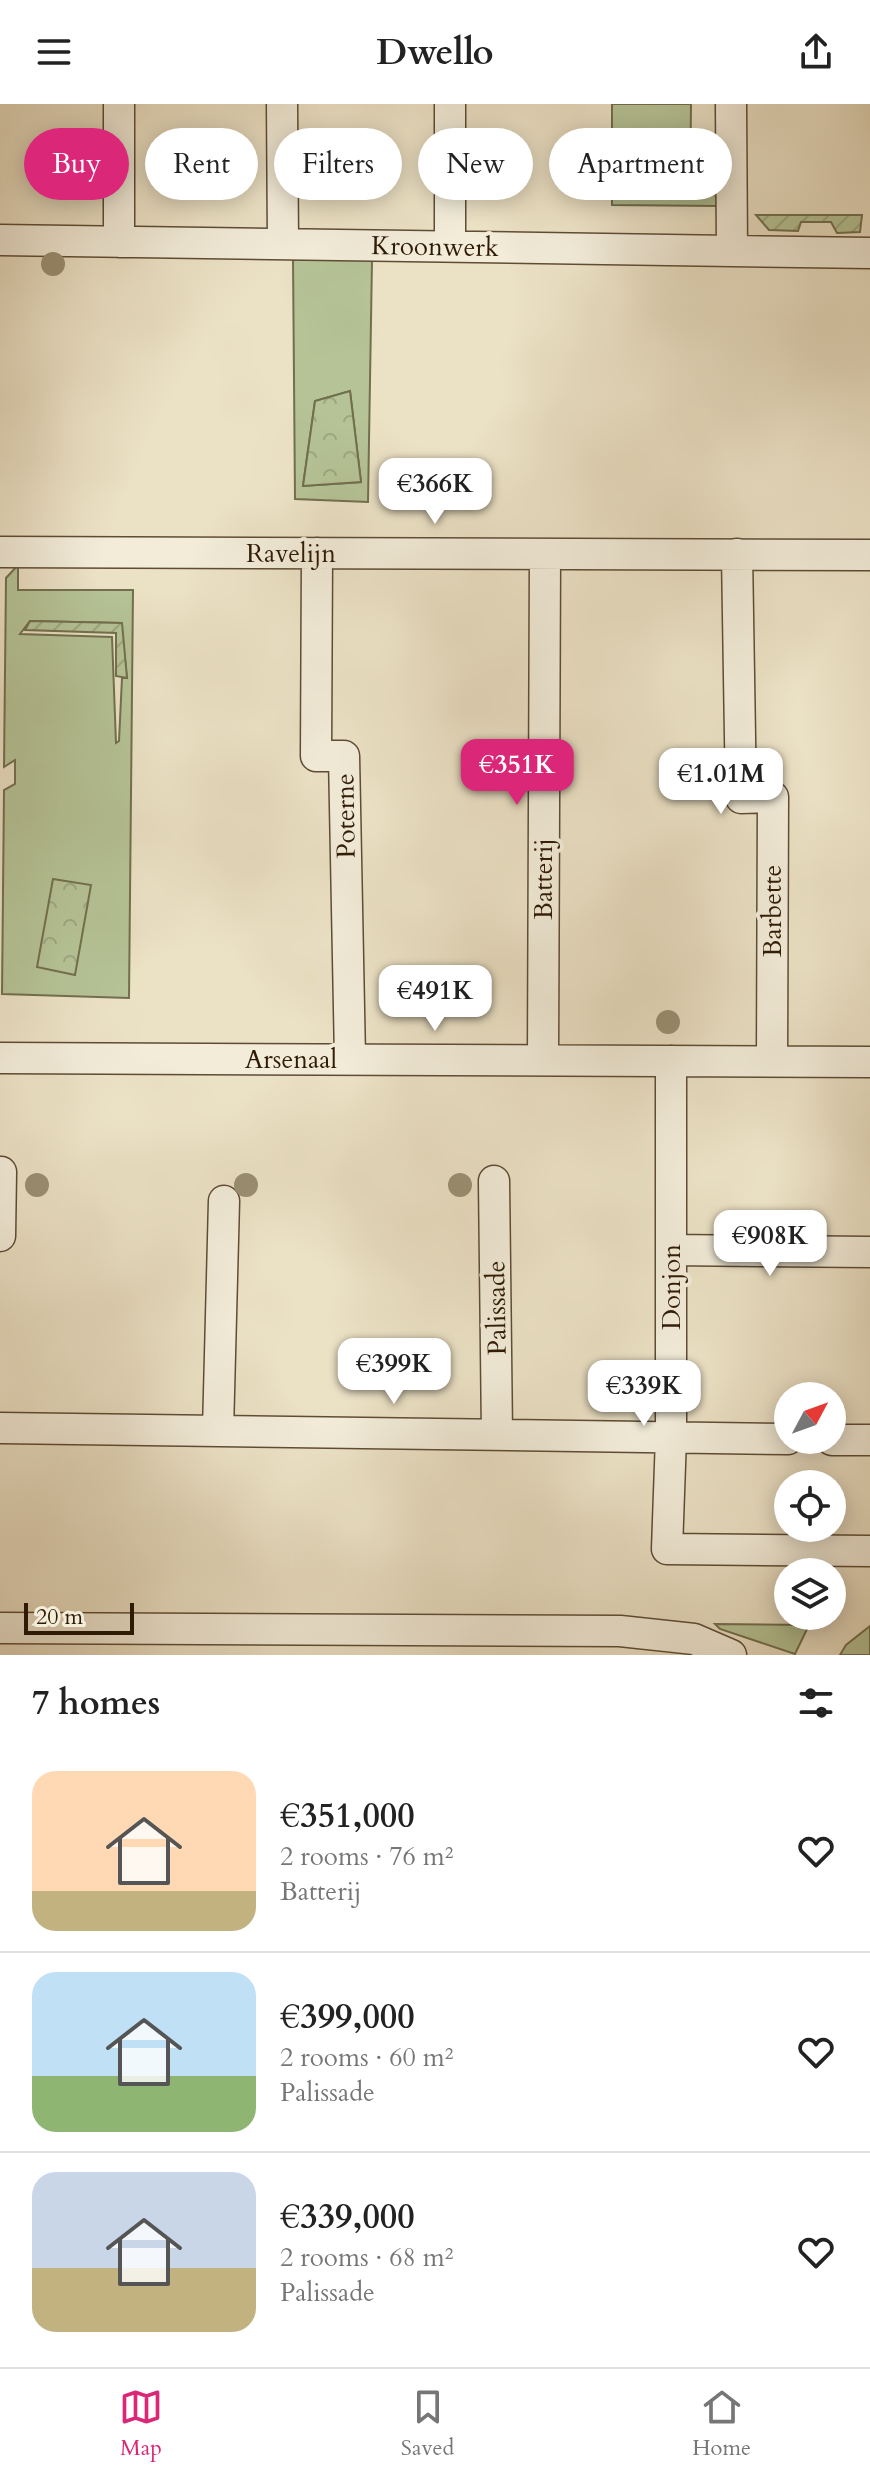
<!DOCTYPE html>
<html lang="en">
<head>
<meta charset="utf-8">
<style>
	body { margin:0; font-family:Cardo,serif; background:#f6f6f6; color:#222; height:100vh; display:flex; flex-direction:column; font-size:30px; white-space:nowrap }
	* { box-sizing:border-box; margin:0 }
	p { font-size:26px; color:#767676 }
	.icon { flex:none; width:44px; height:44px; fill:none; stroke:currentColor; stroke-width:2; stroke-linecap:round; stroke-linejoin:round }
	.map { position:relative; height:1551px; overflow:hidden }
	.side { display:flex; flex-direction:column; background:#fff; flex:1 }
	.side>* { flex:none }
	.guide { position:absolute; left:24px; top:24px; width:822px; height:72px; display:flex; gap:16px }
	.needle { width:52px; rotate:49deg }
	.tools { position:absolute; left:774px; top:1278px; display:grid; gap:16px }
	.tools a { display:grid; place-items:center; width:72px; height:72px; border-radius:50%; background:#fff; box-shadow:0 4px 20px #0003; font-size:40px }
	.scale { position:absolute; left:24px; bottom:20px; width:110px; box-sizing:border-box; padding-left:8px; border:4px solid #2f1b05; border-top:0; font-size:22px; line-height:28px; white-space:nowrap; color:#2f1b05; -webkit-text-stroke:6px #f2ecd9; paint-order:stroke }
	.price { position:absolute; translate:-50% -68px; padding:0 18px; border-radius:16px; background:#fff; color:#222; font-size:26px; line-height:52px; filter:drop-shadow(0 2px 4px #0008) }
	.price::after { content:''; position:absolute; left:50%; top:48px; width:24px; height:18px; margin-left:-12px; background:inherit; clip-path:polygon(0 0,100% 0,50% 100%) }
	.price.selected { background:#db2777; color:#fff }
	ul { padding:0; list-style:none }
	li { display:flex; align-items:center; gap:24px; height:200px; padding:0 32px }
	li+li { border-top:2px solid #e0e0e0 }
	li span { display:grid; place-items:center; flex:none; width:224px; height:160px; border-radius:24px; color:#555 }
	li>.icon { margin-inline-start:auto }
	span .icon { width:96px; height:96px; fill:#fffc; stroke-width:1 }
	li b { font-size:34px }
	h2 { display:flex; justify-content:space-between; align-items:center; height:96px; padding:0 32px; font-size:34px }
	.pill { padding:0 28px; border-radius:36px; background:#fff; box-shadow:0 4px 20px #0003; font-size:28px; line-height:72px }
	.pill.selected { background:#db2777; color:#fff }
	header { display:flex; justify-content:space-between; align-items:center; height:104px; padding:0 32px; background:#fff; font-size:36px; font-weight:600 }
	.menu { display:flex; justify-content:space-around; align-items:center; height:112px; border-top:2px solid #e0e0e0; background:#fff; font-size:22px; color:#767676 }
	.menu a { display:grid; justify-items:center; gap:4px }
	.menu .selected { color:#db2777 }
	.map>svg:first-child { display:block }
	.grass { fill:#b5c396; stroke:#726f4e; stroke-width:2; fill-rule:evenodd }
	.forest { fill:url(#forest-crowns); stroke:#726f4e; stroke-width:2 }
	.garden { fill:url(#garden-furrows); stroke:#726f4e; stroke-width:2 }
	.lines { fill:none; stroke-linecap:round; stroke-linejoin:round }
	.street-casing { stroke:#5e4c35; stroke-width:33 }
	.street { stroke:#f2ecd9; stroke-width:30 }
	.tree { fill:#9a9073 }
	.labels { text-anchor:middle; stroke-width:8; stroke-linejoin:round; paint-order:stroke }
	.street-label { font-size:26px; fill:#2f1b05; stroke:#f2ecd9 }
</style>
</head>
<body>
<header><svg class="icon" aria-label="menu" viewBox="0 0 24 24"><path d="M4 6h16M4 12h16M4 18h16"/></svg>Dwello<svg class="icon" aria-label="share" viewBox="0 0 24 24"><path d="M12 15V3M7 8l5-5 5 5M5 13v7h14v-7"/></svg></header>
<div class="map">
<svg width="870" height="1551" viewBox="0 0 870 1551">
	<defs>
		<pattern id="forest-crowns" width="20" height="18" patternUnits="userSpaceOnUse" patternTransform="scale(2)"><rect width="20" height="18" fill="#b5c396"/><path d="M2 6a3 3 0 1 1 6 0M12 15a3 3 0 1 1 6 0" fill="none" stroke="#9ca780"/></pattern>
		<pattern id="garden-furrows" width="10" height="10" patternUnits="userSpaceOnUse" patternTransform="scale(2)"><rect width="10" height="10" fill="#b5c396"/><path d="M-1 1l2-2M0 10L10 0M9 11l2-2" fill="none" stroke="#9ca780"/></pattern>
	</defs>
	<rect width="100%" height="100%" fill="#ebe1c5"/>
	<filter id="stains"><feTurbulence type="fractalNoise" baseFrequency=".0025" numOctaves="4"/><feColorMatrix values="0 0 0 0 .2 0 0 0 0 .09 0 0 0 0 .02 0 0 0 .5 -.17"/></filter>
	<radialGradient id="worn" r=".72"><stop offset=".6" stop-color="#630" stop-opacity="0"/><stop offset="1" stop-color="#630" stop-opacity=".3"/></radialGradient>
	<path class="grass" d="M612,0H691L690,87L715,89L718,102L612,101Z
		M293,155L372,156L368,398L295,395ZM350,287L361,378L303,382L315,297Z
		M18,461V486H133L129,894L2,890L4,686L15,680V656L4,663L6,474ZM30,517L121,519L127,574H122L119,637L116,639L112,533L20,530Z
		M715,1520L809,1521L795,1550L720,1525Z
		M870,1522V1551H840L846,1541Z"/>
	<path class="forest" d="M350,287L361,378L303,382L315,297Z
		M53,775L91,781L75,871L37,863Z"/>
	<path class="garden" d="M756,111H862L860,128L837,129L831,118H801L798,127L769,126Z
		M30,517L122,519L127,574L116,572V529L25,526Z"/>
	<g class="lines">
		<defs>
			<path id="street" d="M119,0V138
				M282,0L283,140
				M731,0L732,146
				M0,136L870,149
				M450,142V0
				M0,448L870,451
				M317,449L316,652H344L350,955
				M737,450L741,694L773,693L772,957
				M0,954L870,958
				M543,956L545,450
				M671,957V1333L667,1445L870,1447
				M494,1077L497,1331
				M0,1132L1,1068
				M671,1146L870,1148
				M0,1324L788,1335
				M218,1327L224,1097
				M832,1336H870
				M0,1524L620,1527L694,1535L731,1551"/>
		</defs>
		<use href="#street" class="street-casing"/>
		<use href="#street" class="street"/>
	</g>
	<g class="tree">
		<circle cx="53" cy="160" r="12"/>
		<circle cx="668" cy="918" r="12"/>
		<circle cx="37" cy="1081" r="12"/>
		<circle cx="246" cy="1081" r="12"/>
		<circle cx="460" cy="1081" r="12"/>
	</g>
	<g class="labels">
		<g class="street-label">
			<text transform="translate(435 142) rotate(1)" y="9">Kroonwerk</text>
			<text x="291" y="458">Ravelijn</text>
			<text transform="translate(345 712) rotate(-91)" y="9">Poterne</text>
			<text transform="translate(543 775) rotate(-90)" y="9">Batterij</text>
			<text transform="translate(772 807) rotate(-90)" y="9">Barbette</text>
			<text x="291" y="964">Arsenaal</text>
			<text transform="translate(671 1183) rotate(-90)" y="9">Donjon</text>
			<text transform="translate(496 1204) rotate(-91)" y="9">Palissade</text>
		</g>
	</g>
	<rect width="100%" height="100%" filter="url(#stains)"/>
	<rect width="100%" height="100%" fill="url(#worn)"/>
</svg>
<div class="tools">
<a><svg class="needle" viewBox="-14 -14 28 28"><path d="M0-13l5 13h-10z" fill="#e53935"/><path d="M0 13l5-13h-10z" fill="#767676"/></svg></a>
<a><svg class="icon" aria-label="locate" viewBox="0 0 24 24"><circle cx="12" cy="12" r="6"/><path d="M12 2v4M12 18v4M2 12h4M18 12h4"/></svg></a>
<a><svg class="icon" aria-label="layers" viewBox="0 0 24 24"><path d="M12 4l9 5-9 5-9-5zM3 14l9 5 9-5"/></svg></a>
</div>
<div class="scale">20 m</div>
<b class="price" style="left:435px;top:422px">€366K</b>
<b class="price selected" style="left:517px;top:703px">€351K</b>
<b class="price" style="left:721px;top:712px">€1.01M</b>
<b class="price" style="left:435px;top:929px">€491K</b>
<b class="price" style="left:770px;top:1174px">€908K</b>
<b class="price" style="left:394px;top:1302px">€399K</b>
<b class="price" style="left:644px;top:1324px">€339K</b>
<div class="guide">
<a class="pill selected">Buy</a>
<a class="pill">Rent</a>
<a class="pill">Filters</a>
<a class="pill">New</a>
<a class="pill">Apartment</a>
</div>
</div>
<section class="side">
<h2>7 homes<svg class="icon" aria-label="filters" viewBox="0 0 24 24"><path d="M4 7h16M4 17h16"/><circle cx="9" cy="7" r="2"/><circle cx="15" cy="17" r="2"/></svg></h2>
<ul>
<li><span style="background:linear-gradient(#ffd9b3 75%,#c2b280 0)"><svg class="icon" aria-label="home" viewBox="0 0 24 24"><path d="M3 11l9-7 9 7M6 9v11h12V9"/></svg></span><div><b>€351,000</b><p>2 rooms · 76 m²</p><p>Batterij</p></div><svg class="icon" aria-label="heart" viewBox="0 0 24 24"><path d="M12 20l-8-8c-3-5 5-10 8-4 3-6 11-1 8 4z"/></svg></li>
<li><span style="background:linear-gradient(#bfe0f5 65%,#8fb573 0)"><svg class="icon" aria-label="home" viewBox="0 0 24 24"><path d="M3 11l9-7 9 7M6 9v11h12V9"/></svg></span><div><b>€399,000</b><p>2 rooms · 60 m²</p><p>Palissade</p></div><svg class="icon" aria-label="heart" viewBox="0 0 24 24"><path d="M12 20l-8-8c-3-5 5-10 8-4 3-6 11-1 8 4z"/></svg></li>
<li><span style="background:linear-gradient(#c9d6e8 60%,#c2b280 0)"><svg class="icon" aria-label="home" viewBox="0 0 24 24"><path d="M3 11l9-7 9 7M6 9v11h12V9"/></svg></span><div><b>€339,000</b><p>2 rooms · 68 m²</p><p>Palissade</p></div><svg class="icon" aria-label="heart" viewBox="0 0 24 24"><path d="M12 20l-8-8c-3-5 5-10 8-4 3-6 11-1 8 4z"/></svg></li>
</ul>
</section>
<nav class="menu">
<a class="selected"><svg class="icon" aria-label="map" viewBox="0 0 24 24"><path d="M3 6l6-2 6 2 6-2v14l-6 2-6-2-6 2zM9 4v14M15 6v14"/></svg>Map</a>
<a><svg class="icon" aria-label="saved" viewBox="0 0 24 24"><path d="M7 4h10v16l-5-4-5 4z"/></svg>Saved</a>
<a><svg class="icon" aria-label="home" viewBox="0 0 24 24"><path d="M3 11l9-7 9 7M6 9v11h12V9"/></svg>Home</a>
</nav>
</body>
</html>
